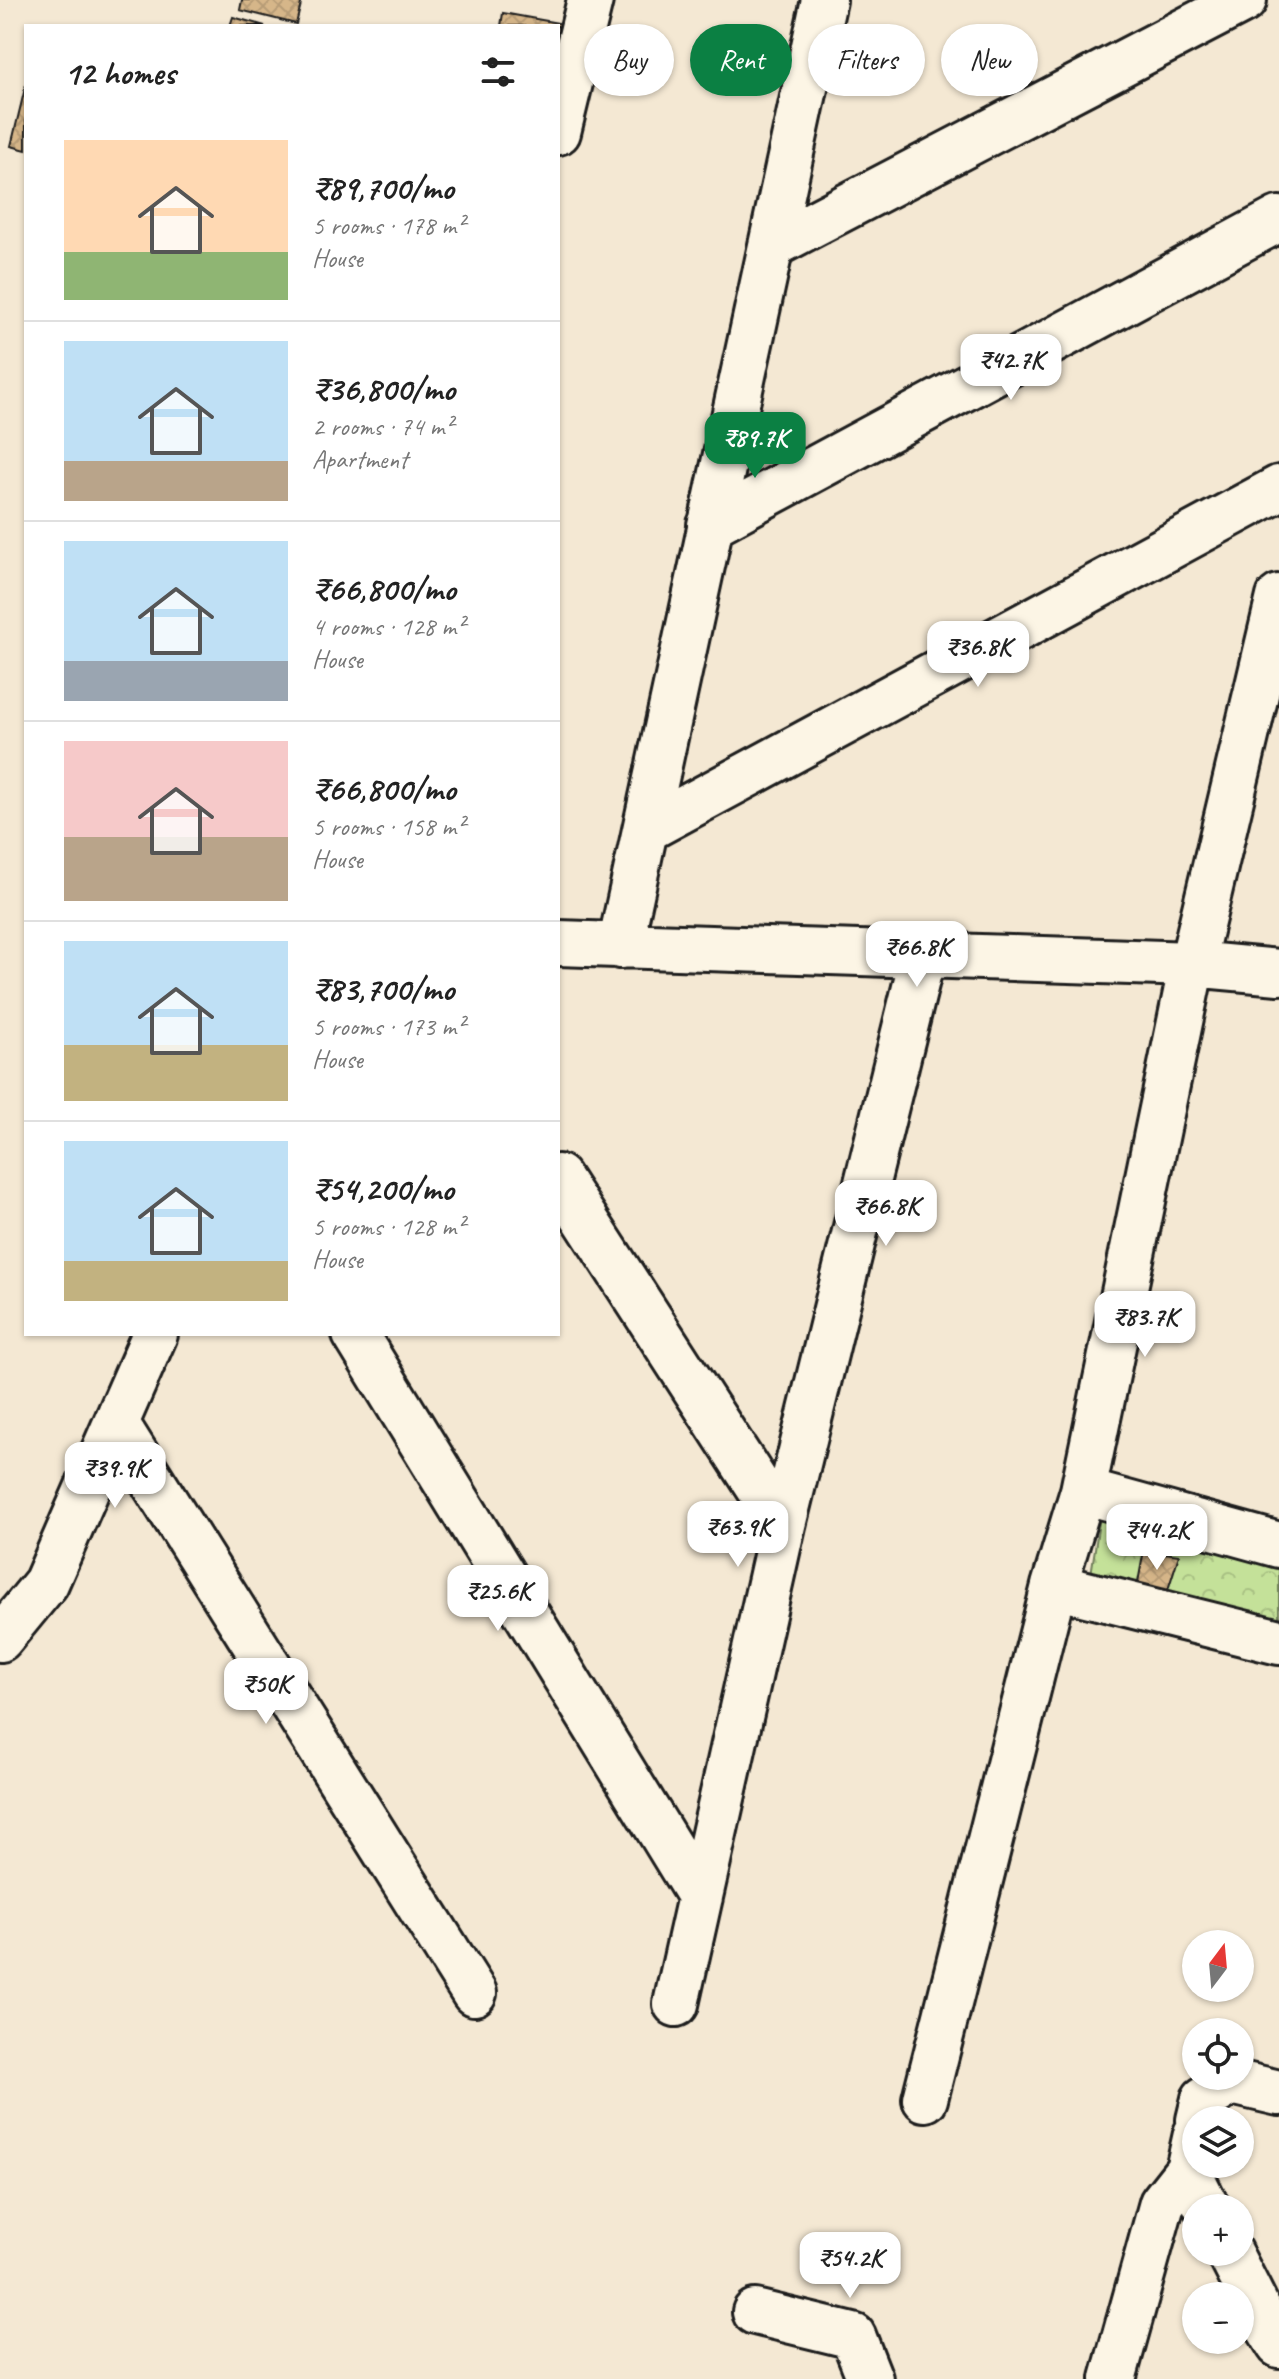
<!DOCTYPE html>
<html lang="en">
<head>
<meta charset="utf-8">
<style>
	body { margin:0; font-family:Caveat,sans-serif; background:#f6f6f6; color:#222; height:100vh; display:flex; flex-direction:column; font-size:30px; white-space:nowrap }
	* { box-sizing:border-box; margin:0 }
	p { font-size:26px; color:#767676 }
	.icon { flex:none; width:44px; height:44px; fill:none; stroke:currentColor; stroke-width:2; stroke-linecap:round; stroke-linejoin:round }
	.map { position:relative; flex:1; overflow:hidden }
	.panel { position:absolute; left:24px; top:24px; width:536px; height:1312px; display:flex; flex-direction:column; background:#fff; border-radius:0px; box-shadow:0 2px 6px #0004 }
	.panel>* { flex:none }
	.hud { position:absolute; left:584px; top:24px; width:574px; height:72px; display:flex; gap:16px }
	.needle { width:52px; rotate:16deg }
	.controls { position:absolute; left:1182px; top:1930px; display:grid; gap:16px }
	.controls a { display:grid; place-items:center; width:72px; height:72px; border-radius:50%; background:#fff; box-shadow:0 2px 6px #0004; font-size:40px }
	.price { position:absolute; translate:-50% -68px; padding:0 18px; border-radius:16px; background:#fff; color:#222; font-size:26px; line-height:52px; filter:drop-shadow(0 2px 4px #0008) }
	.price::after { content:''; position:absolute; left:50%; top:48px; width:24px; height:18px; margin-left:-12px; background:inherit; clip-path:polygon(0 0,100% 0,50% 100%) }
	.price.on { background:#0b8043; color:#fff }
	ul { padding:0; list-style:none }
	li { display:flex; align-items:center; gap:24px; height:200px; padding:0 40px }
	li+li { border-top:2px solid #e0e0e0 }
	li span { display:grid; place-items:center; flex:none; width:224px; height:160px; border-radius:0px; color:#555 }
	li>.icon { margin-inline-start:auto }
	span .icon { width:96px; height:96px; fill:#fffc; stroke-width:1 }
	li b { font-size:34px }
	h2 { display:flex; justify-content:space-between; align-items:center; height:96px; padding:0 40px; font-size:34px }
	.pill { padding:0 28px; border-radius:36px; background:#fff; box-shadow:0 2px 6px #0004; font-size:28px; line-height:72px }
	.pill.on { background:#0b8043; color:#fff }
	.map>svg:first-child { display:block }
	.park { fill:url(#park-crowns); stroke:#707e5a; stroke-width:2 }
	.building { fill:url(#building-cross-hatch); stroke:#1c1c1c; stroke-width:2 }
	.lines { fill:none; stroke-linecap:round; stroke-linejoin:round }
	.minor-casing { stroke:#1c1c1c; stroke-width:50 }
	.minor { stroke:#fcf5e5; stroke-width:44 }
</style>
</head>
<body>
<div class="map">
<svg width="1279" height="2379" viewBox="0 0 1279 2379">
	<defs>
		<pattern id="park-crowns" width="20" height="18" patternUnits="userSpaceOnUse" patternTransform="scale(2)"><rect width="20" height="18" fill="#c4e199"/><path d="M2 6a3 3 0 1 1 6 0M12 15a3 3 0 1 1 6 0" fill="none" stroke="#a8c083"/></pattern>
		<pattern id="building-cross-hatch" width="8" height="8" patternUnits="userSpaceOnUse" patternTransform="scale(2)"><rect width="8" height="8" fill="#d6b689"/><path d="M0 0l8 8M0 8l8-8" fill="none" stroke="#b79c76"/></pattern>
	</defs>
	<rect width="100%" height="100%" fill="#f4e8d3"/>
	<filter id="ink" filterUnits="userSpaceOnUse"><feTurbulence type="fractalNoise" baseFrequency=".0125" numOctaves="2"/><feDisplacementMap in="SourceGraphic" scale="16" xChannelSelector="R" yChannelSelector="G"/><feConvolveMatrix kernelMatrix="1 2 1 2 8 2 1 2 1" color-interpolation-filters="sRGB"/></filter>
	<g filter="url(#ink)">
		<path class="park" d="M1103,1497L1279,1545V1642L1088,1594Z"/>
		<path class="building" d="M242,0H302L296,24L240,10Z
			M503,13L564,24L558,55V26H501Z
			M233,17L265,26H230Z
			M26,84V150L11,146Z
			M1144,1550L1179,1555L1166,1596L1137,1588Z"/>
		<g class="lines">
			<defs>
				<path id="minor" d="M558,132L590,0
					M771,246L1244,0
					M710,525L1279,219
					M645,830L1279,488
					M558,943L1192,964L1279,972
					M620,946L824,0
					M558,1177L783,1525L676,2004
					M355,1334L700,1897
					M116,1423L474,1993
					M1083,1491L1279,1545
					M783,1525L923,955
					M1054,1586L1279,1642
					M0,1639L46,1583L155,1334
					M925,2099L1054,1586L1083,1491L1192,964L1279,597
					M1199,2120L1204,2099L1232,2082L1279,2093
					M1188,2170L1207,2208
					M1229,2252L1263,2319L1279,2345
					M755,2312L853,2336L870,2379
					M1113,2379L1162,2203L1188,2170L1196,2134"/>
			</defs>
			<use href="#minor" class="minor-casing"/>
			<use href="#minor" class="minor"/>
		</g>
	</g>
</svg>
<div class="controls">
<a><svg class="needle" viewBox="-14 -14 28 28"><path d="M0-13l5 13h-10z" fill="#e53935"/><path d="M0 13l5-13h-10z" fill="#767676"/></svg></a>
<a><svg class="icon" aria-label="locate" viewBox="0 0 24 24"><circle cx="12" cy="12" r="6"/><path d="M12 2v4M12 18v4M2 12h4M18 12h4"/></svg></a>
<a><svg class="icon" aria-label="layers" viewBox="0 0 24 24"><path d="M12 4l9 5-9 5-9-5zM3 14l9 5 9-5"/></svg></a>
<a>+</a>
<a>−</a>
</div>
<b class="price" style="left:1011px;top:402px">₹42.7K</b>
<b class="price on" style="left:755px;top:480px">₹89.7K</b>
<b class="price" style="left:978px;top:689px">₹36.8K</b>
<b class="price" style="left:917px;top:989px">₹66.8K</b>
<b class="price" style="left:886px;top:1248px">₹66.8K</b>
<b class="price" style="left:1145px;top:1359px">₹83.7K</b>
<b class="price" style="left:115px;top:1510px">₹39.9K</b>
<b class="price" style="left:738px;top:1569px">₹63.9K</b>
<b class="price" style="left:1157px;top:1572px">₹44.2K</b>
<b class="price" style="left:498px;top:1633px">₹25.6K</b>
<b class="price" style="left:266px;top:1726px">₹50K</b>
<b class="price" style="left:850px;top:2300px">₹54.2K</b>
<div class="hud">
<a class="pill">Buy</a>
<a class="pill on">Rent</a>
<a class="pill">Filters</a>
<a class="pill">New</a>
</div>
<section class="panel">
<h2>12 homes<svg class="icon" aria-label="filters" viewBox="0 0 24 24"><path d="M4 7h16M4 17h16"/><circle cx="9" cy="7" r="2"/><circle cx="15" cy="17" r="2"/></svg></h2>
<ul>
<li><span style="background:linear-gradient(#ffd9b3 70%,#8fb573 0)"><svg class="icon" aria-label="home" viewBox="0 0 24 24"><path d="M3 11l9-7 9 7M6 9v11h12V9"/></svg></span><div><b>₹89,700/mo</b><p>5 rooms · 178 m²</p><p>House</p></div></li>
<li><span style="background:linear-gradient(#bfe0f5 75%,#b9a48a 0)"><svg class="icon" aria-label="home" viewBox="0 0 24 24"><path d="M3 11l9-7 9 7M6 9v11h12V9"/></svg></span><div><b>₹36,800/mo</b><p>2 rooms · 74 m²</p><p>Apartment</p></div></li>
<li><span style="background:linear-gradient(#bfe0f5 75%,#9aa5b1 0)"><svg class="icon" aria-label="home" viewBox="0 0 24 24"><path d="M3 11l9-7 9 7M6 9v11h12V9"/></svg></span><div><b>₹66,800/mo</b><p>4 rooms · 128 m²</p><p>House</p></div></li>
<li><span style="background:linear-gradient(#f6c9c9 60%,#b9a48a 0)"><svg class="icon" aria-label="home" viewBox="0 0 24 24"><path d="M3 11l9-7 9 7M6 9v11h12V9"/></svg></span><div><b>₹66,800/mo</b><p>5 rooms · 158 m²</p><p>House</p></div></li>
<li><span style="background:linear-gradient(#bfe0f5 65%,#c2b280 0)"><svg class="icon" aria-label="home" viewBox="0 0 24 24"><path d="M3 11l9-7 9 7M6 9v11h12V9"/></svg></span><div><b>₹83,700/mo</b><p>5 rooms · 173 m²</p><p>House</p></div></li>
<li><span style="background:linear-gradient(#bfe0f5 75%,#c2b280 0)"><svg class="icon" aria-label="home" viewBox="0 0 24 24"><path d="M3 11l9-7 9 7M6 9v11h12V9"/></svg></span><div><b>₹54,200/mo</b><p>5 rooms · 128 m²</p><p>House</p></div></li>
</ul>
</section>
</div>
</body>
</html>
